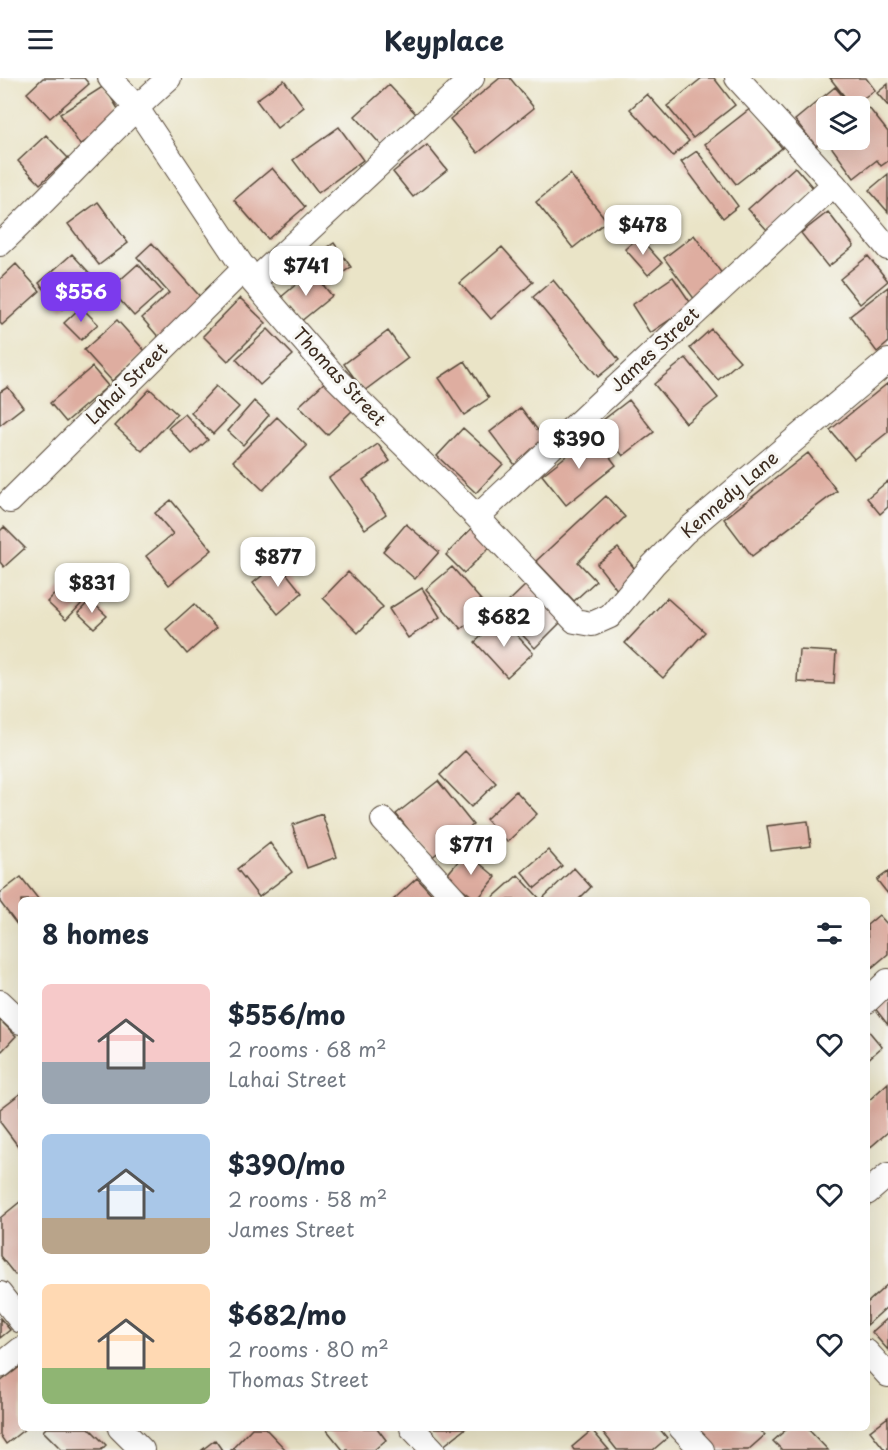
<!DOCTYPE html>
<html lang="en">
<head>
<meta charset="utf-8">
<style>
	body { margin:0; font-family:"Playpen Sans",sans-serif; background:#f6f6f7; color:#1f2937; height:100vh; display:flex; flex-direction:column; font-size:22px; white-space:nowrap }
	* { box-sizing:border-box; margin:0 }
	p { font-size:20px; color:#747a83 }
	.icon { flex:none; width:33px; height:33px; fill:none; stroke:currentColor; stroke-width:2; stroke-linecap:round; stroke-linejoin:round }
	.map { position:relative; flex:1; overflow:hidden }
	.details { position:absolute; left:18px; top:819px; width:852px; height:534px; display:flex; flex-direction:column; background:#fff; border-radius:9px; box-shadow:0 6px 24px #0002 }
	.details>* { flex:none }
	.fabs { position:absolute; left:816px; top:18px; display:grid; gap:12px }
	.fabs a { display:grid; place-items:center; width:54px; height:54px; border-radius:9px; background:#fff; box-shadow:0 6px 24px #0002; font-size:30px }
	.price { position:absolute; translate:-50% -51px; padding:0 14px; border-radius:12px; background:#fff; color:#222; font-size:20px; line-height:39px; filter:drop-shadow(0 2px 3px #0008) }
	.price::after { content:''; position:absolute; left:50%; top:36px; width:18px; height:14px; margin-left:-9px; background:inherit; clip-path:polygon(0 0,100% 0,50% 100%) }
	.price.selected { background:#7c3aed; color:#fff }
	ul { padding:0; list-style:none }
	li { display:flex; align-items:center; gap:18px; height:150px; padding:0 24px }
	li span { display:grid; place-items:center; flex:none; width:168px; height:120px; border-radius:9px; color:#555 }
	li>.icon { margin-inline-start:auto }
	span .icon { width:72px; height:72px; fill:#fffc; stroke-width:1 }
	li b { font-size:26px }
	h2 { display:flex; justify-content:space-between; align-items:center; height:72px; padding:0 24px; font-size:26px }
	header { display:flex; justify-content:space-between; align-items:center; height:78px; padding:0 24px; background:#fff; font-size:27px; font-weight:700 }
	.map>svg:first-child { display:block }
	.building { fill:#deada0 }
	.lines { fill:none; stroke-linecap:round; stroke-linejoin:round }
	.street-casing { stroke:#554637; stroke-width:26 }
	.street { stroke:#fff; stroke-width:24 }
	.labels { text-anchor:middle; stroke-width:6; stroke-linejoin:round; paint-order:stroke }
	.street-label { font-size:18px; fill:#3b2a1e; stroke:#f6f6f2 }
</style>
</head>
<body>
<header><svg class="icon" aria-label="menu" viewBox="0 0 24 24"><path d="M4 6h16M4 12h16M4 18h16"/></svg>Keyplace<svg class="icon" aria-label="heart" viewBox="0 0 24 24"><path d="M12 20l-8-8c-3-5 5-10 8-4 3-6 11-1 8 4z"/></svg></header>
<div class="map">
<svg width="888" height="1372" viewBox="0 0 888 1372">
	<rect width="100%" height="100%" fill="#f6f6f2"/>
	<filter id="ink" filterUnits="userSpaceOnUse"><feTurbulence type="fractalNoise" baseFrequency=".0167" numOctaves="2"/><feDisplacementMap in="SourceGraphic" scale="12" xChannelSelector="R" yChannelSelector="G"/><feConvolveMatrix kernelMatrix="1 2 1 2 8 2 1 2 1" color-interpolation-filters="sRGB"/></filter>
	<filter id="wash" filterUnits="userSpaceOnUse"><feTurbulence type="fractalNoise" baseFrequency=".008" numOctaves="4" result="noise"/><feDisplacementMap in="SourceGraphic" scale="24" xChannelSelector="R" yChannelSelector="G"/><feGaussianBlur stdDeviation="1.35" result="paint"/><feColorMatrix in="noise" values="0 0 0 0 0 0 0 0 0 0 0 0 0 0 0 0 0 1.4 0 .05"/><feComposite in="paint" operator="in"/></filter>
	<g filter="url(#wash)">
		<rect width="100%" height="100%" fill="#eae4c7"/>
		<g id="blocks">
			<path class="building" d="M43,0H84L89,6L50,40L27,15Z
				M500,0H510L534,30L478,75L450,41Z
				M702,0H714L735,27L693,60L667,28Z
				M830,0H866L875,12L852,28Z
				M284,2L304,29L277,50L256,22Z
				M888,6V28L877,15Z
				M389,7L416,36L382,68L355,38Z
				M104,8L123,39L80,67L60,36Z
				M835,9L851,28H826V59L816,68L795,42Z
				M647,16L689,63L673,78L630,31Z
				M751,30L782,70L736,106L705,66Z
				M869,30L888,54V83L881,88L877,82L854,100L827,63L860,62V38Z
				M339,49L363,82L318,115L293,82Z
				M46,57L68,80L40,106L18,83Z
				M427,67L447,92L413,119L393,94Z
				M697,73L738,128L723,140L681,84Z
				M795,89L814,111L767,152L748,131Z
				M272,90L305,129L268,161L234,122Z
				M570,96L607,143L573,170L536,124Z
				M888,96V134L869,112Z
				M98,124L128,165L99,187L68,146Z
				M828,134L854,168L828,189L801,155Z
				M694,157L725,200L695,222L664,180Z
				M639,159L662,185L648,197L625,171Z
				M152,165L204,223L161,262L142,240L169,215L137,179Z
				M334,165L351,189L325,207L308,183Z
				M502,169L533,204L491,241L460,205Z
				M72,176L96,202L62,231L39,205Z
				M868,178L888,203L860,226L840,201Z
				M16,186L40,213L2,247L0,245V201Z
				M138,186L162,213L134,238L110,211Z
				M312,193L332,218L300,244L280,220Z
				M673,199L692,227L650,255L632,227Z
				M553,202L619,282L598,299L533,219Z
				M888,209V265L877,274L850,238Z
				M240,220L266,245L228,283L203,258Z
				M81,229L98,246L81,262L64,245Z
				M117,242L145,273L112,303L84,272Z
				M268,251L293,277L260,307L236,281Z
				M711,251L740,283L718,302L690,270Z
				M388,253L408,280L364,313L344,286Z
				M686,280L718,320L686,345L654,306Z
				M465,283L489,320L464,337L439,300Z
				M92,289L108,308L66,344L50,325Z
				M326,303L354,331L327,357L299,328Z
				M888,305V354L854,381L830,352Z
				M216,308L239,329L213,356L191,335Z
				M8,309L23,329L0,347V314Z
				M150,311L177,336L142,373L115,348Z
				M629,322L654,354L623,378L598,346Z
				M254,323L269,337L243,367L228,353Z
				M521,330L546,363L515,387L490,354Z
				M185,336L208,362L192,376L168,350Z
				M277,339L307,368L263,412L233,383Z
				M463,350L503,386L476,415L437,378Z
				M593,357L616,387L566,427L542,397Z
				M378,366L390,383L363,402L386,436L365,451L329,400Z
				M808,375L837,413L752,478L724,441Z
				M888,403V429L880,436L867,420Z
				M606,418L625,439L578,484L596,503L574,523L536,483Z
				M171,422L212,472L169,507L146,478L173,456L155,435Z
				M406,446L439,474L415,501L383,473Z
				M474,448L493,466L464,495L446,477Z
				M4,449L25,470L4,489L0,484V453Z
				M618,470L639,496L618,513L597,486Z
				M278,485L302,515L278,536L253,505Z
				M452,489L487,529L461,551L426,511Z
				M348,494L383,529L358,555L323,520Z
				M68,502L87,520L66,542L47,524Z
				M528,505L563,542L535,570L499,533Z
				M422,510L440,539L408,560L389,531Z
				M667,520L705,554L663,600L625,565Z
				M90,522L107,538L94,550L78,535Z
				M194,526L216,550L187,576L166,551Z
				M501,540L533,575L507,599L475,564Z
				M799,572L836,574L834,606L797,604Z
				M465,673L496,705L471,729L440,697Z
				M438,703L473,747L431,780L396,736Z
				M516,713L537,736L507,764L486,741Z
				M322,736L337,779L307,790L292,747Z
				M808,743L811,768L771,773L767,748Z
				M270,765L292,794L259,819L237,791Z
				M548,772L562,788L535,810L522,794Z
				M466,774L496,799L477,822L446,798Z
				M574,790L591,809L578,822H547L544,819Z
				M888,794V816L877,802Z
				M518,797L541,822H490Z
				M21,799L39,822H21V852L0,824V815Z
				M417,800L437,822H393Z
				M879,837L888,847V876L869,892L867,847Z
				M888,918V947L874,929Z
				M0,942L16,958L2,973L0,971Z
				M867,951L882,969L867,982Z
				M888,1005V1054L867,1072V1024Z
				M21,1015V1072L0,1044V1031Z
				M21,1123V1192L15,1197L0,1178V1140Z
				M888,1206V1228L867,1247V1225Z
				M0,1240L10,1252L0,1260Z
				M888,1240V1272L872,1254Z
				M21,1288V1350H26L6,1366L0,1357V1304Z
				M888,1339V1372H885L870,1353Z
				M46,1350H89L106,1367L101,1372H62L43,1353Z
				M252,1350H265L286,1372H231Z
				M328,1350H377L386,1362L374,1372H343L326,1351Z
				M427,1350H466L442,1369Z
				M606,1350H659L667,1360L653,1372H617L602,1353Z
				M693,1350H758L765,1357L748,1372H710Z
				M788,1350H807L828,1372H782L773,1363Z
				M592,1352L609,1372H574L572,1369Z
				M215,1362L222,1372H202Z"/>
		</g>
	</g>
	<g filter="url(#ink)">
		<use href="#blocks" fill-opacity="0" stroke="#554637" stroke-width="1.5"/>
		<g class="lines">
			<defs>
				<path id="street" d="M110,0L136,29L253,204L336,300L477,439L575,543L592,546L610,538L653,487L685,454L888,283
					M737,0L834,106L888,170
					M0,166C58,112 110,52 169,0
					M253,204L472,0
					M10,423L245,190
					M477,439L834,106
					M383,742L456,822
					M867,923L888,903
					M0,924L21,944
					M867,1115L888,1097
					M0,1216L21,1243
					M867,1274L888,1297
					M0,1288L21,1271
					M120,1350L142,1372
					M412,1350L433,1372
					M681,1350L702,1372"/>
			</defs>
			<use href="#street" class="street-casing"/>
			<use href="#street" class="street"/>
		</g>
	</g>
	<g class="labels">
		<g class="street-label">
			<text transform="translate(655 272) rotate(-43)" y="6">James Street</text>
			<text transform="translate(339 299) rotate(47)" y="6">Thomas Street</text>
			<text transform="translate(127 306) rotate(-45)" y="6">Lahai Street</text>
			<text transform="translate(730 417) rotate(-41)" y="6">Kennedy Lane</text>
		</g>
	</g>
</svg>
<div class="fabs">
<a><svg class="icon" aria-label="layers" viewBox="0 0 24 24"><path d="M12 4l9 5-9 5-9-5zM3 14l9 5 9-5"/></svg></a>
</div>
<b class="price" style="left:643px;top:178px">$478</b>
<b class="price" style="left:306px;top:219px">$741</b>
<b class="price selected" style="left:81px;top:245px">$556</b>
<b class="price" style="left:579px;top:392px">$390</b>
<b class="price" style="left:278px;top:510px">$877</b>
<b class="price" style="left:92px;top:536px">$831</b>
<b class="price" style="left:504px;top:570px">$682</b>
<b class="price" style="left:471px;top:798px">$771</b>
<section class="details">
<h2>8 homes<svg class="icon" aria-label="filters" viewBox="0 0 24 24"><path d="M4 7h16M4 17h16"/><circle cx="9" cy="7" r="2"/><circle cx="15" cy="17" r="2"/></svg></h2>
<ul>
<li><span style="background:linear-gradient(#f6c9c9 65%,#9aa5b1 0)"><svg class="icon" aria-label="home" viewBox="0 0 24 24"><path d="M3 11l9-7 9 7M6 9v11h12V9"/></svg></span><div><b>$556/mo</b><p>2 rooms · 68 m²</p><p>Lahai Street</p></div><svg class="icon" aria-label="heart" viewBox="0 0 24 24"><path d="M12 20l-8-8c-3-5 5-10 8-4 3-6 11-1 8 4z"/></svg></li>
<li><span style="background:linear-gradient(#a9c7e8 70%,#b9a48a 0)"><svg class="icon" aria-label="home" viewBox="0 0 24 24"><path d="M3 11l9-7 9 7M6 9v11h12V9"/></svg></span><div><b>$390/mo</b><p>2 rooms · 58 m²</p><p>James Street</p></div><svg class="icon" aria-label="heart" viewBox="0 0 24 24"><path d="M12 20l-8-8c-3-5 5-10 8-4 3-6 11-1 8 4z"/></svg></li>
<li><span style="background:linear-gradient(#ffd9b3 70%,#8fb573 0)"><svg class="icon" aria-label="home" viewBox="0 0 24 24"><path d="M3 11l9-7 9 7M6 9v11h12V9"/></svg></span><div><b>$682/mo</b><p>2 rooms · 80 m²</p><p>Thomas Street</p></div><svg class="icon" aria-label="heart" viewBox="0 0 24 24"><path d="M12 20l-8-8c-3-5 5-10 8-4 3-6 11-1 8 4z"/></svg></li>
</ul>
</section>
</div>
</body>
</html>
